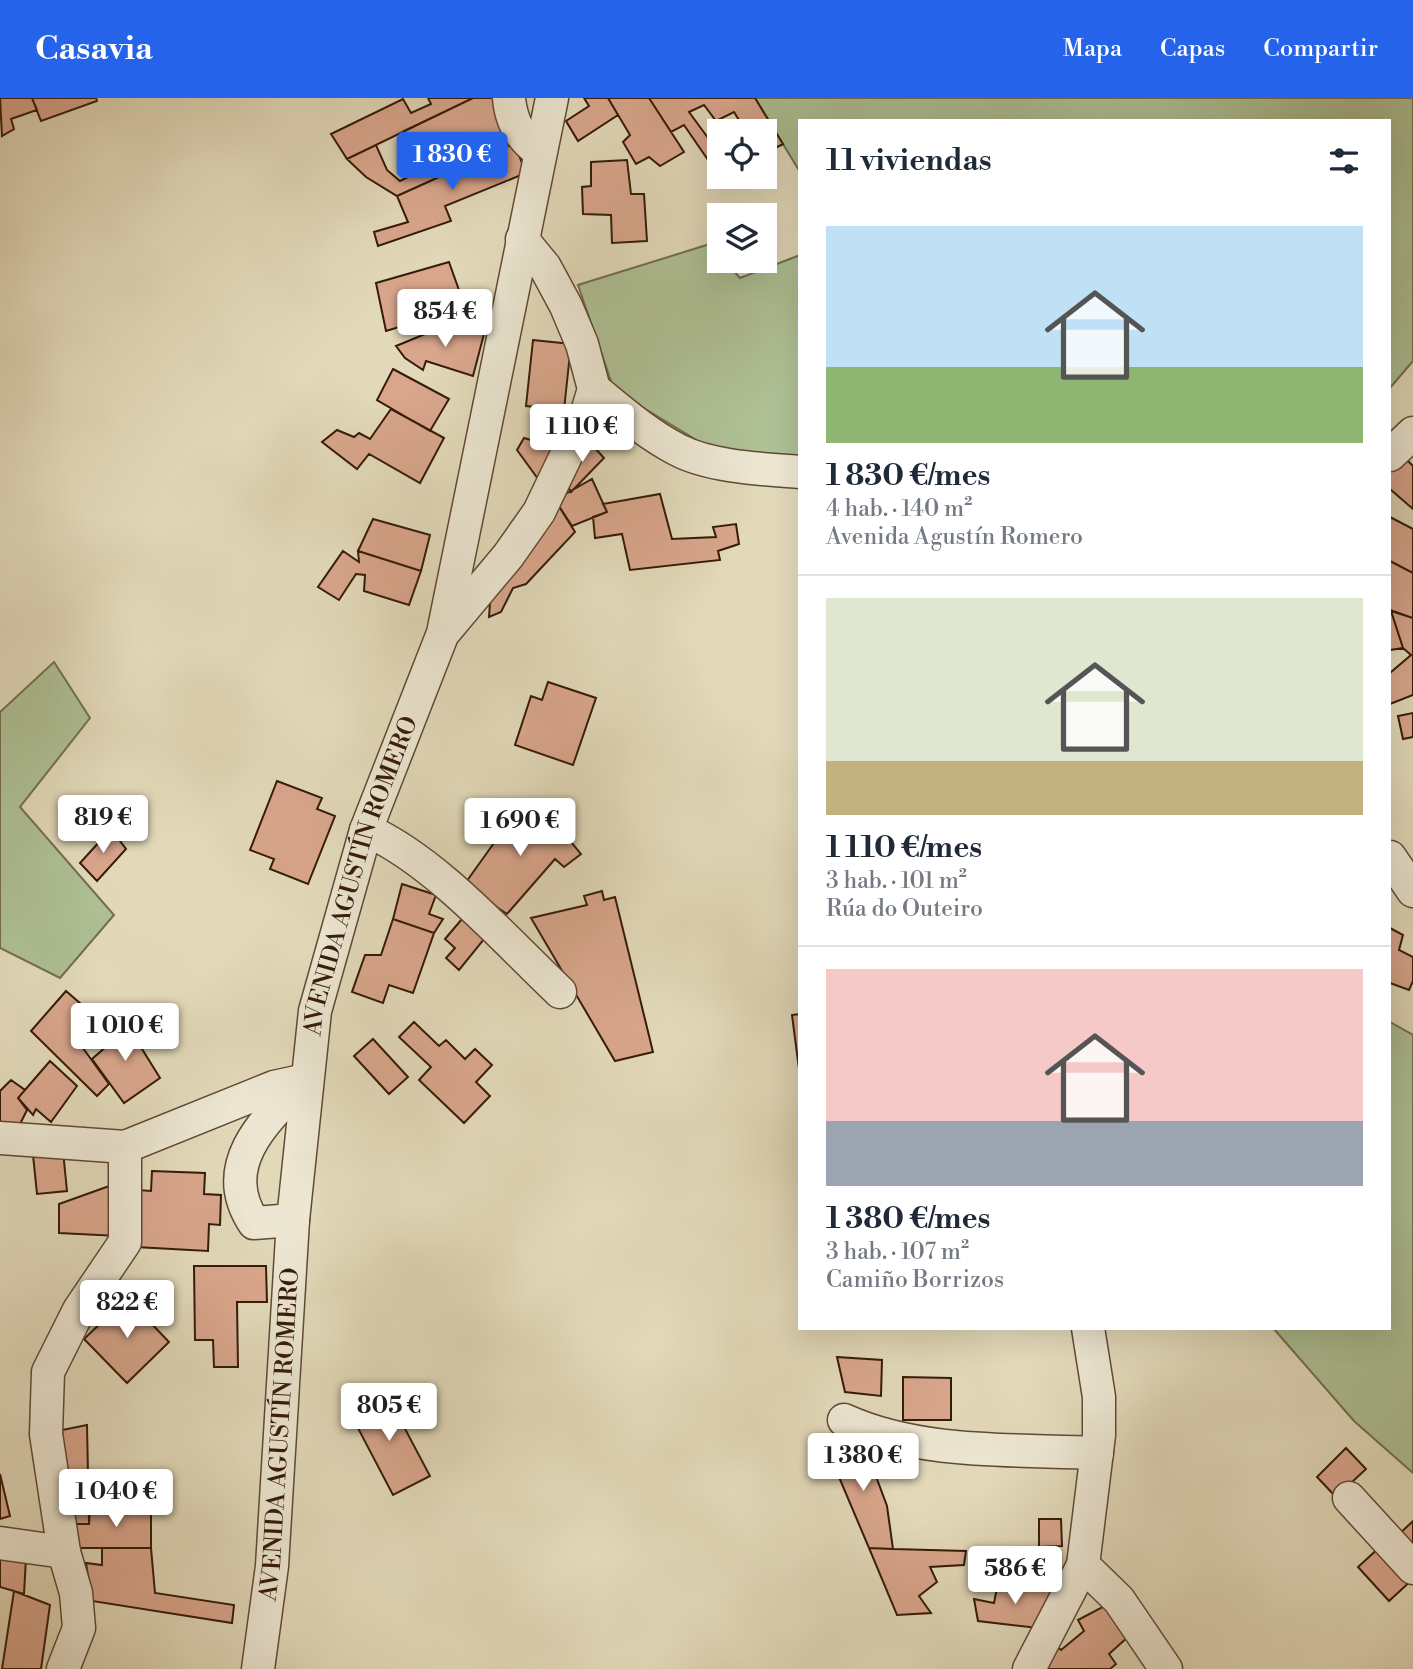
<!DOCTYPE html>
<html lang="es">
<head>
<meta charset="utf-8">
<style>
	body { margin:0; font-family:"Libre Bodoni",serif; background:#f6f6f7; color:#1f2937; height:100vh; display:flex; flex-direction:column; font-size:26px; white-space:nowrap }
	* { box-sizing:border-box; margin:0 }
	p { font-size:23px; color:#747a83 }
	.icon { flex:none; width:38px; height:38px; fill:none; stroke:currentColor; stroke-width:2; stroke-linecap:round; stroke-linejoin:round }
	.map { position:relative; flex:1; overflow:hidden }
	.details { position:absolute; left:798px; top:21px; width:593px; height:1211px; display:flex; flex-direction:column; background:#fff; border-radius:0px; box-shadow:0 7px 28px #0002 }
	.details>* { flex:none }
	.fabs { position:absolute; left:707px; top:21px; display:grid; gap:14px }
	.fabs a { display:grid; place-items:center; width:70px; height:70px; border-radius:0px; background:#fff; box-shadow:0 7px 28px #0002; font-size:35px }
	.price { position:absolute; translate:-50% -60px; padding:0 16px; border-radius:7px; background:#fff; color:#222; font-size:23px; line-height:46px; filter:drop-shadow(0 2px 4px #0008) }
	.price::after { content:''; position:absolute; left:50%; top:42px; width:21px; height:16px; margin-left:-10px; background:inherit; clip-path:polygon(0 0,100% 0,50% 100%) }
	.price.active { background:#2563eb; color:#fff }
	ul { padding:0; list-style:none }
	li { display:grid; align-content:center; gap:14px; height:371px; padding:0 28px }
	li+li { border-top:2px solid #e0e1e3 }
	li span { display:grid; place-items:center; height:217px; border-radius:0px; color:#555 }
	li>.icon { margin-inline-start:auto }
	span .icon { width:126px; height:126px; fill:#fffc; stroke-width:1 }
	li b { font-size:30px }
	h2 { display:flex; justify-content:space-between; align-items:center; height:84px; padding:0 28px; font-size:30px }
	header { display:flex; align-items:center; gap:42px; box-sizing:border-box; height:98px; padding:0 35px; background:#2563eb; color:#fff }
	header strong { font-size:33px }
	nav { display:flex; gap:38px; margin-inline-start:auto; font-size:24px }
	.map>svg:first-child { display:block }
	.green { fill:#aec094; stroke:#726e4e; stroke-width:2 }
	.building { fill:#d9a68c; stroke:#351b08; stroke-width:2 }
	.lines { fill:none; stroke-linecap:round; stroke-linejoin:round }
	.minor-casing { stroke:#604a34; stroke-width:35 }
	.minor { stroke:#ece6d2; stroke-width:32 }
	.labels { text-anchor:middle; stroke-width:7; stroke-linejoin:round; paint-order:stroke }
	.street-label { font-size:24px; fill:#351b08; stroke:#ece6d2 }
</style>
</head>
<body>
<header>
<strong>Casavia</strong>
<nav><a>Mapa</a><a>Capas</a><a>Compartir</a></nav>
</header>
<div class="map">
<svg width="1413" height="1571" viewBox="0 0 1413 1571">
	<rect width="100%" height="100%" fill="#e2d9b9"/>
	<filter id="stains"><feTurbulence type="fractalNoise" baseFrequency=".00286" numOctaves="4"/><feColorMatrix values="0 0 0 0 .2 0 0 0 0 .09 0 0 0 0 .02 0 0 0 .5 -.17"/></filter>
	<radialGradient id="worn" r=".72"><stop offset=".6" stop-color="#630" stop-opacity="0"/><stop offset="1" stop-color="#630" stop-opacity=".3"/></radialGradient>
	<path class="green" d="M755,0H1413V263L1390,290V23H800V74Z
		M710,146L719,156V163H725L740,180L800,157V371L741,369L614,292L578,187Z
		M54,564L90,620L20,709L114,817L60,880L0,850V614Z
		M1390,924L1413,937V1375L1354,1323L1273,1230H1390Z"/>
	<path class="building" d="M0,0H32L37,12L11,21L14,31L2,38Z
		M32,0H96L97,3L41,23Z
		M428,0H473L347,61L331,36L403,1L411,15L431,6Z
		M473,0H494L514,45L397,98L366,79L347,61L376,47L387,72L400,83L438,64L433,53L418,61L404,33Z
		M584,0H608L618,17L578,43L566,23L589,8Z
		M608,0H649L684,54L660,68L649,59L636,66L623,44L630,37Z
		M649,0H755L783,46L768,54L765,33H758L752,23L742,27L734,14L716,23L704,7L689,14L719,55L708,62L684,27L671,34Z
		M514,45L526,75L445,108L451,123L378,148L374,134L408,124L397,98Z
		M627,62L631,96H644L647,143L612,145L611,117L583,116L582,89L591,88V64Z
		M449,164L465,209L386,233L376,185Z
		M447,227L484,236L473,278L426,263L423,272L405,260L396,248Z
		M533,242L571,246L564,312L526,308Z
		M393,271L449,301L430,333L377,302Z
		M391,311L444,340L420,385L369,356L357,371L322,344L337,332L354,339L359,335L370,341Z
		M536,326L562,337L541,385L517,352L524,340L531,342Z
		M585,339L604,360L571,394L563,380Z
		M1406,361L1413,368V411L1390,391V373Z
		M592,381L607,414L572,428L555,402Z
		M660,396L672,441L716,439L713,429L736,426L739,446L718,453L720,462L630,472L622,436L595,440L593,419L607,414L603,406Z
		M555,402L575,434L526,486L513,490L501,514L489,519L491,491Z
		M1390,419L1413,431V475L1390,463Z
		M373,421L430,437L421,473L358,453Z
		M343,453L359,464L358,453L421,473L409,507L364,493L365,477L356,476L339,502L318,489Z
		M1390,463L1413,475V520L1390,512Z
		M1390,513H1391L1403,550L1390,552Z
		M1391,513L1413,520V597L1390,606V575L1411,557L1403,550Z
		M548,584L596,600L573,667L515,647L531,598L542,602Z
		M1413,615V639L1403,641L1398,618Z
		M277,683L322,700L317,711L335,718L308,786L270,771L274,761L250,752Z
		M524,703L553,722L581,756L564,769L555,761L507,816L464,787Z
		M111,731L126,751L97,783L80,765Z
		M402,786L436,797L429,816L443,821L434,835L393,821Z
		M602,793L604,802L615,799L653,954L615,963L531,820L587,807L584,798Z
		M393,821L434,835L413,895L389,887L383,905L352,894L365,857H381Z
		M462,821L485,840L459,872L446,860L455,850L445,841Z
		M1390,830L1403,837L1399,852L1413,859V883L1409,892L1390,885Z
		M66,893L96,919L80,946L109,986L97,998L31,933Z
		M800,916V971H799L792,917Z
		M124,922L160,980L124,1005L92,961L108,947L102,938Z
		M414,924L439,948L446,942L465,961L475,951L492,967L476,984L490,998L464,1025L419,982L431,969L399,939Z
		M373,941L408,979L389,996L354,958Z
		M50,963L77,988L51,1024L36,1011L33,1017L18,1000Z
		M11,982L25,992L18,1000L27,1012L15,1036L0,1030V993Z
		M63,1053L67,1093L37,1096L33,1057Z
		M152,1073L205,1075L204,1096L221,1097L220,1127L209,1126L208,1153L136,1149L139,1092L151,1093Z
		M115,1086L118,1138L59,1135V1106Z
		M194,1168H266L267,1204H237L238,1269H214L213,1242H195Z
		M127,1200L169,1244L127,1285L84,1241Z
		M837,1259L882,1262L881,1298L845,1294Z
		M903,1279L951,1280V1322H903Z
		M385,1293L430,1378L393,1397L349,1313Z
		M87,1327L89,1426H76L68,1424L62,1332Z
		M825,1346L865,1349L887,1408L893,1451L869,1450Z
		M1346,1350L1366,1371L1336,1399L1317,1379Z
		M0,1376L10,1418L0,1421Z
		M90,1410H151V1450H76V1426H89Z
		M1039,1421H1061L1062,1448L1039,1449Z
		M1413,1423V1456L1397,1438Z
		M1382,1447L1413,1481L1389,1503L1358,1469Z
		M102,1450H151L155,1495L234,1507L232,1525L92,1503L86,1465L102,1467Z
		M869,1450L893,1451L966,1453L964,1467L930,1469L937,1484L919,1498L931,1515L897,1517Z
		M0,1456L26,1460L24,1496L0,1489Z
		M998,1456L1056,1459L1054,1494L998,1484Z
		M998,1484L1054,1494L1038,1530L978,1523L974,1501L994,1505Z
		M14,1493L50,1507L41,1571H2Z
		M1110,1505L1129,1538L1109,1556L1116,1566L1110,1571H1039L1051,1544L1061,1552L1084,1533L1078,1522Z"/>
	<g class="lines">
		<defs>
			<g id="minor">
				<path d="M509,0C511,23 520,40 539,53"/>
				<path d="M594,291C621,313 647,336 678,352C711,369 762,371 800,374"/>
				<path d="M1390,357L1413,335"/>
				<path d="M446,532L508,458L539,414L587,314L594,291L582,246L566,208L545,169L522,141"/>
				<path d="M366,732C435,762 505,842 560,894"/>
				<path d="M1390,759L1413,793"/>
				<path d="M0,1040L125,1049L274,989L306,982"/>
				<path d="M293,1122L254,1125C217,1069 262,1024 302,986"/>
				<path d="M844,1322C921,1357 1014,1351 1097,1355"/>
				<path d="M1349,1400L1413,1470"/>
				<path d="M0,1445L64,1454"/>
				<path d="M1083,1467L1119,1502L1166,1571"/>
				<path d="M63,1571L79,1530L76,1495L64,1454L46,1336L48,1274L79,1212L125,1144V1049"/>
				<path id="s1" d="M258,1571L272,1468L293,1122L315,913L366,732L443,535L552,0"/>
				<path d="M1029,1571L1083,1467L1099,1337V1299L1088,1230"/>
			</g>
		</defs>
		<use href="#minor" class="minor-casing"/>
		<use href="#minor" class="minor"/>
	</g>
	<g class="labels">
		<g class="street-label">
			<text dy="8" stroke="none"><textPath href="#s1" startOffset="803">AVENIDA AGUSTÍN ROMERO</textPath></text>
			<text dy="8" stroke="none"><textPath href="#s1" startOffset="236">AVENIDA AGUSTÍN ROMERO</textPath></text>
		</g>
	</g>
	<rect width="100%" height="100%" filter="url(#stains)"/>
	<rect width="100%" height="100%" fill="url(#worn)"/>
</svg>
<div class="fabs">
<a><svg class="icon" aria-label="locate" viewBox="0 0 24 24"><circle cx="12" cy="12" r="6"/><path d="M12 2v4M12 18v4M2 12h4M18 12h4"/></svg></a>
<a><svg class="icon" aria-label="layers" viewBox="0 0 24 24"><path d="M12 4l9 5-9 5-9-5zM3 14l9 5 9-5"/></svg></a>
</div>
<b class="price active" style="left:452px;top:94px">1 830 €</b>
<b class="price" style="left:445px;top:251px">854 €</b>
<b class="price" style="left:582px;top:366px">1 110 €</b>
<b class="price" style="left:103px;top:757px">819 €</b>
<b class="price" style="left:520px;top:760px">1 690 €</b>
<b class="price" style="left:125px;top:965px">1 010 €</b>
<b class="price" style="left:127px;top:1242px">822 €</b>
<b class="price" style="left:389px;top:1345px">805 €</b>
<b class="price" style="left:863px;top:1395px">1 380 €</b>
<b class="price" style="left:116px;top:1431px">1 040 €</b>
<b class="price" style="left:1015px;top:1508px">586 €</b>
<section class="details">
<h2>11 viviendas<svg class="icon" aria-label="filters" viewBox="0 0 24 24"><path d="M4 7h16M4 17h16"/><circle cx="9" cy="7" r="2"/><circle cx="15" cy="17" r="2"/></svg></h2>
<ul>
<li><span style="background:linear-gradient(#bfe0f5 65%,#8fb573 0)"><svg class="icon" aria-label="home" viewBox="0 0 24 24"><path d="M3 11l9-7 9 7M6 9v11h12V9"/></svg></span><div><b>1 830 €/mes</b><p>4 hab. · 140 m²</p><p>Avenida Agustín Romero</p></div></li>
<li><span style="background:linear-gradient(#dfe7d0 75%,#c2b280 0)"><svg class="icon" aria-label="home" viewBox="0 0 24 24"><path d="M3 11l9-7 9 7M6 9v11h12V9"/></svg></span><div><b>1 110 €/mes</b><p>3 hab. · 101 m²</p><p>Rúa do Outeiro</p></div></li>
<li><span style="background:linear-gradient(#f6c9c9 70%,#9aa5b1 0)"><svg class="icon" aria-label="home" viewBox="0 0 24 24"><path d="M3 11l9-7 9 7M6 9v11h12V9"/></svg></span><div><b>1 380 €/mes</b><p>3 hab. · 107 m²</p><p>Camiño Borrizos</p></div></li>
</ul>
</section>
</div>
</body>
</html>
